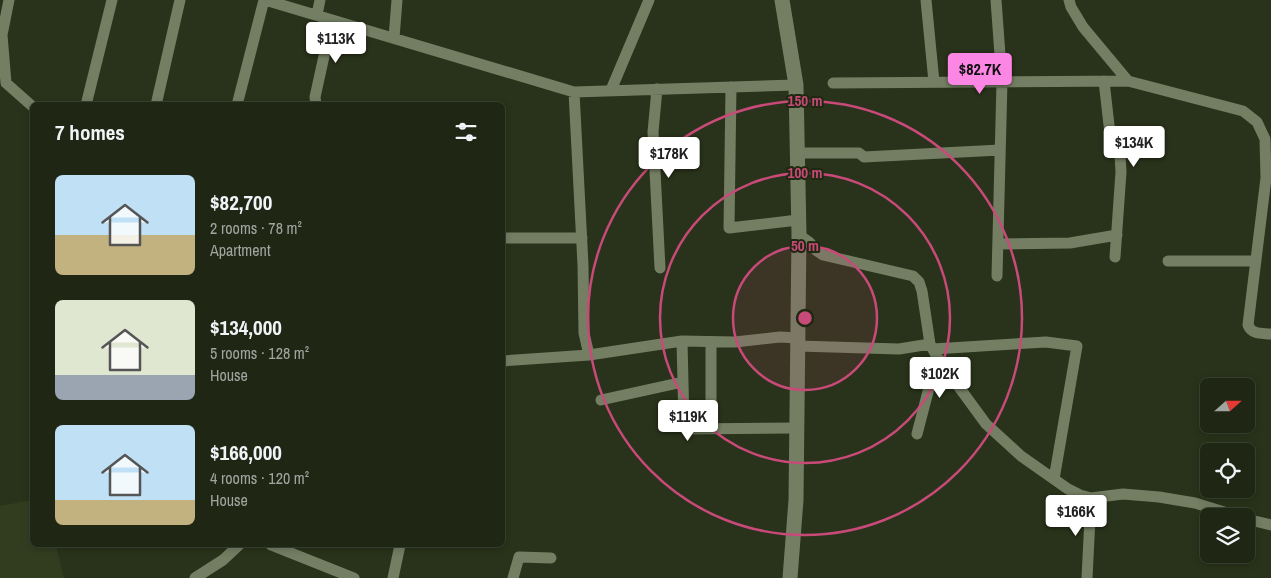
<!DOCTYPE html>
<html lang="en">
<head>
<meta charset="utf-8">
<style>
	body { margin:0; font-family:"Archivo Narrow",sans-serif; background:#2c3222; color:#f1f3f6; height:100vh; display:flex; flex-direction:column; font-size:19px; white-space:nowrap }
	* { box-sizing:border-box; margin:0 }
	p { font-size:16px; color:#a1a5a0 }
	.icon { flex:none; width:28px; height:28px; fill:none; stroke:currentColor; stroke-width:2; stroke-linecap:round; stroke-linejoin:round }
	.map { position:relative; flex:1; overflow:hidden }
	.side { position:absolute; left:30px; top:102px; width:475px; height:445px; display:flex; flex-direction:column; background:#1f2614; border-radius:8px; box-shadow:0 2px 8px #0003,0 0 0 1px #3c4334 }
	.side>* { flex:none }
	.needle { width:32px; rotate:69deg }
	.buttons { position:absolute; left:1200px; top:378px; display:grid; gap:10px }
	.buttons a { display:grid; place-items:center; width:55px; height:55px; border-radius:8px; background:#1f2614; box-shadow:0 2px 8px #0003,0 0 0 1px #3c4334; font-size:25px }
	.price { position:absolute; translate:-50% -42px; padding:0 11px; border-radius:5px; background:#fff; color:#222; font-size:16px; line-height:32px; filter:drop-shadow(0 1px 2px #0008) }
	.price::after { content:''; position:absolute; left:50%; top:30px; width:15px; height:11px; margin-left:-8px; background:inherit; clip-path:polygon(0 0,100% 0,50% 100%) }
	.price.on { background:#fc86e4; color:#111 }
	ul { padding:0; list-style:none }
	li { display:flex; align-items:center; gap:15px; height:125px; padding:0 25px }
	li span { display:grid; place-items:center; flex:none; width:140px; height:100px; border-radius:8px; color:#555 }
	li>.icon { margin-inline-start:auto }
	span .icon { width:60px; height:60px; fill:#fffc; stroke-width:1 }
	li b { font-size:21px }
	h2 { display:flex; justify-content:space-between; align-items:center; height:60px; padding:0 25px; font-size:21px }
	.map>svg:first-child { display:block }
	.built { fill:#323d20 }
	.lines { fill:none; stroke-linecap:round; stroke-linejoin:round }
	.minor { stroke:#737e63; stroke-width:11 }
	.secondary { stroke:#737e63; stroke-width:15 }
	.ring { fill:none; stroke:#c84a79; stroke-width:2.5 }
	.centre { fill:#c84a79; stroke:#1f2810; stroke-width:2.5 }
	.ring-label { font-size:15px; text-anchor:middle; font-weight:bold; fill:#c84a79; stroke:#1f2810; stroke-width:4; stroke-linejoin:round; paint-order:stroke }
</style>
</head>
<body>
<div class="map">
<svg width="1271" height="578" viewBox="0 0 1271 578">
	<rect width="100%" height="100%" fill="#29321a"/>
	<path class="built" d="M32,500V545H56L64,578H0V506Z"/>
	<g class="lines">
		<path class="minor" d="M265,0L574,92L796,85
			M926,0L934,82
			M996,0L1002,82L997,276
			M1069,0L1071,7L1083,27L1128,81L1243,111L1257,122L1265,139L1266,178L1248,325C1252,335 1262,333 1271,334
			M317,15L320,0
			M2,35L6,83L32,106
			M0,37L2,35L9,0
			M394,38L397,0
			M1104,81L1110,134L1120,155L1121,172L1115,257
			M833,83L1128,81
			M731,87L729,228L798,220
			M657,89L653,132L660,268
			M611,90L649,0
			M574,92L583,265L584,333L589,355
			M86,105L112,0
			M156,105L180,0
			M237,105L264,0
			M316,105L315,97L332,20
			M797,153H859L864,157L1000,150
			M799,235L809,242L817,251L823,255L913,276L919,282L922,291L930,344L937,357L986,424L1021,456L1068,489L1080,495L1091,498L1123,494L1159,497L1195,503L1237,516
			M502,238H582
			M998,244L1070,243L1117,235
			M1168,261H1256
			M682,341L684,425L688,429L797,428
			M798,346L899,349L930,344
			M933,349L1046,342L1077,346L1054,479
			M502,361L589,355L682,341L735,342L780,337L798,338
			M601,400L683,382
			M711,429V342
			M917,434L937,357
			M1246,519L1271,525
			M271,545L354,578
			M195,578L223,560L239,545
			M393,578L400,545
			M513,578L519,557L551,558
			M1087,578L1091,498"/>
		<path class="secondary" d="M782,0L796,85L799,235L796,500L790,578"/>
	</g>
	<circle cx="805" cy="318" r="72" fill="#c84a79" fill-opacity=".12"/>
	<g class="ring">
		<circle cx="805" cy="318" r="72"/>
		<circle cx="805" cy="318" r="145"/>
		<circle cx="805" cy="318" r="217"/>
	</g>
	<circle cx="805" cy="318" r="8" class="centre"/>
	<g class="ring-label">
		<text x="805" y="106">150 m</text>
		<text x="805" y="178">100 m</text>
		<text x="805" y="251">50 m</text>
	</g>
</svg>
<div class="buttons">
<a><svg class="needle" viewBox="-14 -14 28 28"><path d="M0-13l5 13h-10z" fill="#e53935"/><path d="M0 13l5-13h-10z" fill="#a1a5a0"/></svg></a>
<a><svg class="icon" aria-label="locate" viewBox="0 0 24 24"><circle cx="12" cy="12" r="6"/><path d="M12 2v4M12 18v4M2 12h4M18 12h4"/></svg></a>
<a><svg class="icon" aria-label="layers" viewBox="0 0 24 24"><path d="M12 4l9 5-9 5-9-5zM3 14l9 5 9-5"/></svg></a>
</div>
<b class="price" style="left:336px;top:64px">$113K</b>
<b class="price on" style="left:980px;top:95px">$82.7K</b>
<b class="price" style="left:1134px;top:168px">$134K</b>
<b class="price" style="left:669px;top:179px">$178K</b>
<b class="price" style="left:940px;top:399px">$102K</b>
<b class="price" style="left:688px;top:442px">$119K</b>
<b class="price" style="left:1076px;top:537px">$166K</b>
<section class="side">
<h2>7 homes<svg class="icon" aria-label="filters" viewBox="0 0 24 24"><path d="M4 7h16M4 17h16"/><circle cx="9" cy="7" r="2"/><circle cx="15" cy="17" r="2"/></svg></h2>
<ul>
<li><span style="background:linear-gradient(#bfe0f5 60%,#c2b280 0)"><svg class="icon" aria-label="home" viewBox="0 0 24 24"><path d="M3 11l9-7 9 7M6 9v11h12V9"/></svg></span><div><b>$82,700</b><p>2 rooms · 78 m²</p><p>Apartment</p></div></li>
<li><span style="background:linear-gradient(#dfe7d0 75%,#9aa5b1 0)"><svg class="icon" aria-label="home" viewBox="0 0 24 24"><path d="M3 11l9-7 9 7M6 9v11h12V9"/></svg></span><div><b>$134,000</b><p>5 rooms · 128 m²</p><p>House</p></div></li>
<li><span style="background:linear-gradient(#bfe0f5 75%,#c2b280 0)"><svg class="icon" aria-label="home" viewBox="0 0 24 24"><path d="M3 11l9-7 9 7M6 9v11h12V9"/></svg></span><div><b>$166,000</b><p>4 rooms · 120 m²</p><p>House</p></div></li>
</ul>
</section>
</div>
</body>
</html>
